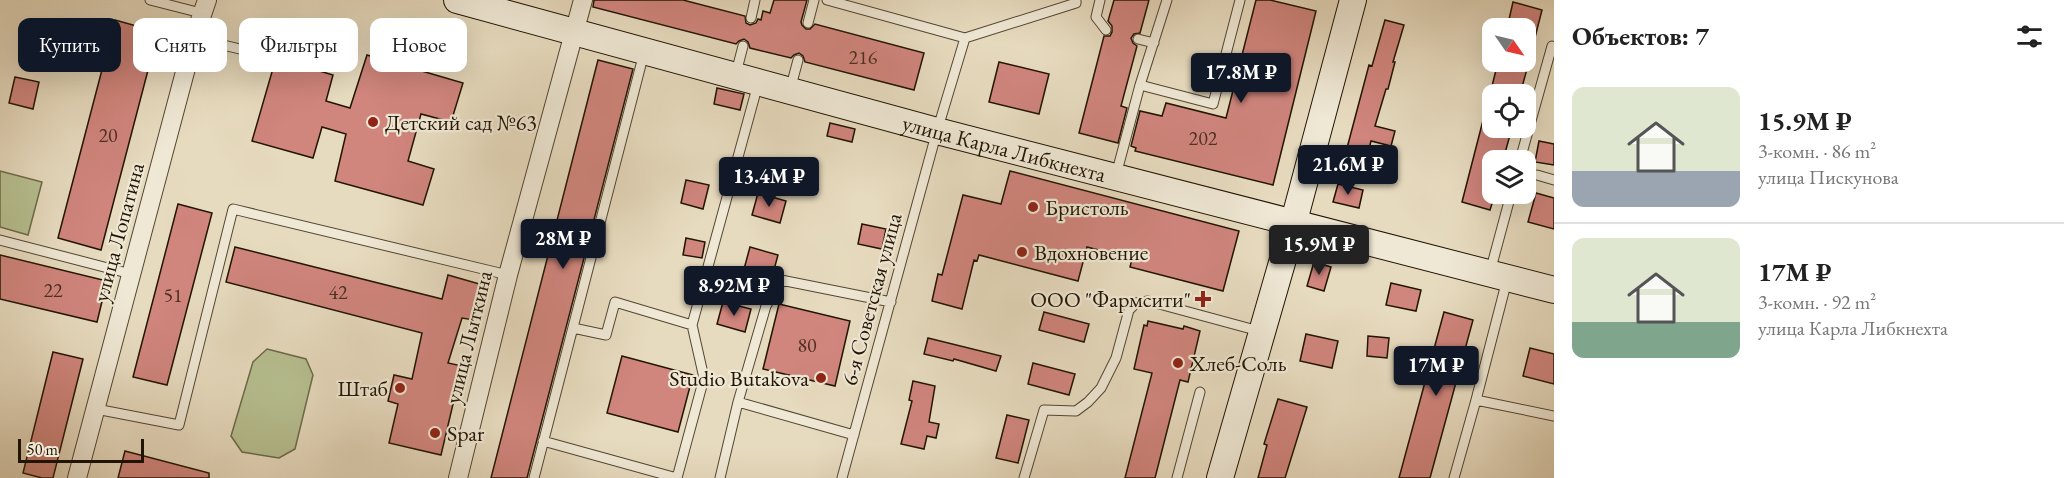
<!DOCTYPE html>
<html lang="ru">
<head>
<meta charset="utf-8">
<style>
	body { margin:0; font-family:"EB Garamond",serif; background:#f6f6f6; color:#222; height:100vh; display:flex; flex-direction:column; font-size:22px; white-space:nowrap }
	* { box-sizing:border-box; margin:0 }
	p { font-size:20px; color:#767676 }
	.icon { flex:none; width:33px; height:33px; fill:none; stroke:currentColor; stroke-width:2; stroke-linecap:round; stroke-linejoin:round }
	.map { position:relative; flex:1; overflow:hidden }
	.drawer { display:flex; flex-direction:column; background:#fff; width:510px }
	.drawer>* { flex:none }
	.top-card { position:absolute; left:18px; top:18px; width:570px; height:54px; display:flex; gap:12px }
	.needle { width:39px; rotate:124deg }
	.fabs { position:absolute; left:1482px; top:18px; display:grid; gap:12px }
	.fabs a { display:grid; place-items:center; width:54px; height:54px; border-radius:12px; background:#fff; box-shadow:0 6px 24px #0002; font-size:30px }
	.scale { position:absolute; left:18px; bottom:15px; width:126px; box-sizing:border-box; padding-left:6px; border:3px solid #211403; border-top:0; font-size:16px; line-height:21px; white-space:nowrap; color:#211403; -webkit-text-stroke:4px #efe8d5; paint-order:stroke }
	.price { position:absolute; translate:-50% -51px; padding:0 14px; border-radius:6px; background:#111827; color:#fff; font-size:20px; line-height:39px; filter:drop-shadow(0 2px 3px #0008) }
	.price::after { content:''; position:absolute; left:50%; top:36px; width:18px; height:14px; margin-left:-9px; background:inherit; clip-path:polygon(0 0,100% 0,50% 100%) }
	.price.on { background:#222; color:#fff }
	ul { padding:0; list-style:none }
	li { display:flex; align-items:center; gap:18px; height:150px; padding:0 18px }
	li+li { border-top:2px solid #e0e0e0 }
	li span { display:grid; place-items:center; flex:none; width:168px; height:120px; border-radius:12px; color:#555 }
	li>.icon { margin-inline-start:auto }
	span .icon { width:72px; height:72px; fill:#fffc; stroke-width:1 }
	li b { font-size:26px }
	h2 { display:flex; justify-content:space-between; align-items:center; height:72px; padding:0 18px; font-size:26px }
	.pill { padding:0 21px; border-radius:12px; background:#fff; box-shadow:0 6px 24px #0002; font-size:21px; line-height:54px }
	.pill.on { background:#111827; color:#fff }
	main { display:flex; flex:1; min-height:0 }
	.map>svg:first-child { display:block }
	.green { fill:#b7c091; stroke:#6c6a4a; stroke-width:1.5 }
	.building { fill:#d0857d; stroke:#211403; stroke-width:1.5 }
	.lines { fill:none; stroke-linecap:round; stroke-linejoin:round }
	.lane-casing { stroke:#524632; stroke-width:11 }
	.street-casing { stroke:#524632; stroke-width:20 }
	.secondary-casing { stroke:#211403; stroke-width:28 }
	.lane { stroke:#efe8d5; stroke-width:9 }
	.street { stroke:#efe8d5; stroke-width:18 }
	.secondary { stroke:#efe8d5; stroke-width:26 }
	.poi-dot { fill:#8f2418; stroke:#efe8d5; stroke-width:2 }
	.labels { text-anchor:middle; stroke-width:4.5; stroke-linejoin:round; paint-order:stroke }
	.number-label { font-size:20px; fill:#4d3022 }
	.poi-label { font-size:22px; fill:#211403; stroke:#efe8d5; text-anchor:start }
	.street-label { font-size:22px; fill:#211403; stroke:#efe8d5 }
</style>
</head>
<body>
<main>
<div class="map">
<svg width="1554" height="478" viewBox="0 0 1554 478">
	<rect width="100%" height="100%" fill="#e7dbbf"/>
	<filter id="stains"><feTurbulence type="fractalNoise" baseFrequency=".00333" numOctaves="4"/><feColorMatrix values="0 0 0 0 .2 0 0 0 0 .09 0 0 0 0 .02 0 0 0 .5 -.17"/></filter>
	<radialGradient id="worn" r=".72"><stop offset=".6" stop-color="#630" stop-opacity="0"/><stop offset="1" stop-color="#630" stop-opacity=".3"/></radialGradient>
	<path class="green" d="M0,171L42,182L28,235L0,227Z
		M267,349L306,359L313,375L295,449L279,458L242,452L231,436L253,362Z"/>
	<path class="building" d="M594,0H683L745,16L746,23L750,25L756,23L758,19L761,20L763,11L770,13L774,0H807L801,22L802,25L806,29H810L815,24L924,53L914,90L805,62L803,56L799,53L794,55L791,58L750,48L748,42L744,39L739,41L736,44L593,7Z
		M1114,0H1149L1140,33L1134,34L1131,38L1133,43L1137,46L1121,106L1127,108L1118,143L1079,133L1104,36H1110L1112,32V26L1108,21Z
		M1256,0H1270L1316,11L1273,185L1135,151L1136,148L1131,146L1140,111L1162,116L1166,103L1226,118Z
		M1513,2L1542,10L1530,57L1526,56V28H1507Z
		M115,20L158,32L101,250L58,238Z
		M1385,20L1404,25L1393,62H1395L1388,89H1386L1375,126L1395,131L1391,146L1371,141L1368,153L1347,148L1369,65L1372,66Z
		M31,22L58,29L53,52L25,45Z
		M367,55L463,83L451,122L421,114L408,161L434,169L423,205L335,181L346,134L322,127L313,158L252,141L276,58L333,75L326,101L350,108Z
		M598,60L633,69L527,478H491Z
		M999,62L1049,74L1039,114L989,102Z
		M1498,62H1529L1520,94H1490Z
		M15,77L39,82L33,109L9,103Z
		M717,88L744,94L740,110L714,104Z
		M1488,101L1492,102V128H1512L1503,160H1492V194H1495L1490,210L1462,202Z
		M830,123L855,129L852,142L827,136Z
		M1539,141L1554,144V165L1535,162Z
		M1010,171L1239,231L1223,291L1130,267L1132,259L1087,247L1078,281L979,255L977,261L974,260L962,309L932,301L938,274L942,275L963,195L1001,204Z
		M686,180L709,185L703,209L681,203Z
		M1338,184L1363,190L1359,208L1333,202Z
		M758,193L786,201L780,223L752,215Z
		M1536,193L1554,198V229L1528,222Z
		M178,204L212,213L167,385L133,377Z
		M862,224L886,229L882,249L858,244Z
		M686,238L705,242L702,258L683,255Z
		M235,247L442,299L448,275L483,285L474,320L462,318L448,363L462,366L441,455L389,443L398,404L388,401L394,375L412,379L422,333L226,282Z
		M750,247L778,255L772,277L744,269Z
		M0,255L107,281L97,322L0,299Z
		M1314,262L1331,267L1324,291L1307,286Z
		M1391,283L1421,290L1416,311L1386,305Z
		M723,302L751,309L745,332L717,324Z
		M779,304L850,321L835,386L763,369Z
		M1044,312L1089,324L1084,342L1039,330Z
		M1444,312L1473,320L1430,478H1399Z
		M1148,321L1183,329L1184,326L1200,331L1188,382L1180,380L1155,478H1125L1152,373L1134,369L1144,325L1147,326Z
		M1306,334L1338,341L1332,368L1300,361Z
		M1368,336L1389,338L1387,358L1367,356Z
		M928,338L1001,356L996,371L954,359L953,361L924,354Z
		M1530,348L1554,354V384L1523,376Z
		M53,352L83,359L53,478H42L23,473Z
		M622,356L693,375L678,432L607,413Z
		M1033,363L1075,374L1069,395L1028,384Z
		M913,381L935,386L929,422L939,424L936,438L927,436L924,449L901,444L912,401L909,400Z
		M1278,399L1307,407L1285,478H1258L1267,445L1264,444Z
		M1007,415L1029,420L1018,463L996,458Z
		M125,451L209,473V478H118Z"/>
	<g class="lines">
		<defs>
			<path id="lane" d="M150,0L201,13
				M827,0L965,38
				M1100,0L1096,17L1106,30
				M751,18L755,0
				M808,23L814,0
				M194,38L265,55
				M1138,39L1154,43
				M736,73L743,46
				M1140,85L1167,0
				M790,90L798,60
				M1520,160L1552,46L1554,47
				M1116,175L1140,85L1213,104L1240,0
				M1537,175L1554,180
				M0,240L131,274
				M1490,272L1511,194
				M573,328L606,335L615,302L692,325
				M1476,400L1507,280
				M738,402L854,435
				M96,409L179,425L233,209L508,275
				M543,441L677,478L704,378L692,325L758,84
				M534,478L644,53
				M720,478L738,402L766,306L781,280L891,302
				M842,478L937,131L965,38L1076,3V0
				M1024,478L1044,410L1076,411L1088,402L1101,388L1116,358L1129,310L1136,303L1148,301L1259,331
				M1177,478L1200,392
				M1454,478L1476,400L1554,416"/>
			<path id="street" d="M77,478L194,38L207,0
				M458,478L508,275L583,0"/>
			<g id="secondary">
				<path id="s1" d="M457,0L937,131L1554,290"/>
				<path d="M1220,478L1294,221L1353,0"/>
			</g>
		</defs>
		<use href="#lane" class="lane-casing"/>
		<use href="#street" class="street-casing"/>
		<use href="#secondary" class="secondary-casing"/>
		<use href="#lane" class="lane"/>
		<use href="#street" class="street"/>
		<use href="#secondary" class="secondary"/>
	</g>
	<g class="poi-dot">
		<circle cx="373" cy="122" r="6"/>
		<circle cx="1033" cy="207" r="6"/>
		<circle cx="1022" cy="252" r="6"/>
		<path d="M1200 290h6v6h6v6h-6v6h-6v-6h-6v-6h6z"/>
		<circle cx="1178" cy="363" r="6"/>
		<circle cx="821" cy="378" r="6"/>
		<circle cx="400" cy="388" r="6"/>
		<circle cx="435" cy="433" r="6"/>
	</g>
	<g class="labels">
		<g class="number-label">
			<text x="863" y="64">216</text>
			<text x="108" y="142">20</text>
			<text x="1203" y="145">202</text>
			<text x="53" y="297">22</text>
			<text x="338" y="299">42</text>
			<text x="173" y="302">51</text>
			<text x="807" y="352">80</text>
		</g>
		<g class="poi-label">
			<text x="385" y="130">Детский сад №63</text>
			<text x="1045" y="215">Бристоль</text>
			<text x="1034" y="260">Вдохновение</text>
			<text x="1191" y="307" text-anchor="end">ООО "Фармсити"</text>
			<text x="1190" y="371">Хлеб-Соль</text>
			<text x="809" y="386" text-anchor="end">Studio Butakova</text>
			<text x="388" y="396" text-anchor="end">Штаб</text>
			<text x="447" y="441">Spar</text>
		</g>
		<g class="street-label">
			<text dy="8" stroke="none"><textPath href="#s1" startOffset="567">улица Карла Либкнехта</textPath></text>
			<text transform="translate(118 232) rotate(-75)" y="8">улица Лопатина</text>
			<text transform="translate(871 299) rotate(-75)" y="8">6-я Советская улица</text>
			<text transform="translate(468 337) rotate(-76)" y="8">улица Лыткина</text>
		</g>
	</g>
	<rect width="100%" height="100%" filter="url(#stains)"/>
	<rect width="100%" height="100%" fill="url(#worn)"/>
</svg>
<div class="fabs">
<a><svg class="needle" viewBox="-14 -14 28 28"><path d="M0-13l5 13h-10z" fill="#e53935"/><path d="M0 13l5-13h-10z" fill="#767676"/></svg></a>
<a><svg class="icon" aria-label="locate" viewBox="0 0 24 24"><circle cx="12" cy="12" r="6"/><path d="M12 2v4M12 18v4M2 12h4M18 12h4"/></svg></a>
<a><svg class="icon" aria-label="layers" viewBox="0 0 24 24"><path d="M12 4l9 5-9 5-9-5zM3 14l9 5 9-5"/></svg></a>
</div>
<div class="scale">50 m</div>
<b class="price" style="left:1241px;top:104px">17.8M ₽</b>
<b class="price" style="left:1348px;top:196px">21.6M ₽</b>
<b class="price" style="left:769px;top:208px">13.4M ₽</b>
<b class="price" style="left:563px;top:270px">28M ₽</b>
<b class="price on" style="left:1319px;top:276px">15.9M ₽</b>
<b class="price" style="left:734px;top:317px">8.92M ₽</b>
<b class="price" style="left:1436px;top:397px">17M ₽</b>
<div class="top-card">
<a class="pill on">Купить</a>
<a class="pill">Снять</a>
<a class="pill">Фильтры</a>
<a class="pill">Новое</a>
</div>
</div>
<section class="drawer">
<h2>Объектов: 7<svg class="icon" aria-label="filters" viewBox="0 0 24 24"><path d="M4 7h16M4 17h16"/><circle cx="9" cy="7" r="2"/><circle cx="15" cy="17" r="2"/></svg></h2>
<ul>
<li><span style="background:linear-gradient(#dfe7d0 70%,#9aa5b1 0)"><svg class="icon" aria-label="home" viewBox="0 0 24 24"><path d="M3 11l9-7 9 7M6 9v11h12V9"/></svg></span><div><b>15.9M ₽</b><p>3-комн. · 86 m²</p><p>улица Пискунова</p></div></li>
<li><span style="background:linear-gradient(#dfe7d0 70%,#7fa58c 0)"><svg class="icon" aria-label="home" viewBox="0 0 24 24"><path d="M3 11l9-7 9 7M6 9v11h12V9"/></svg></span><div><b>17M ₽</b><p>3-комн. · 92 m²</p><p>улица Карла Либкнехта</p></div></li>
</ul>
</section>
</main>
</body>
</html>
